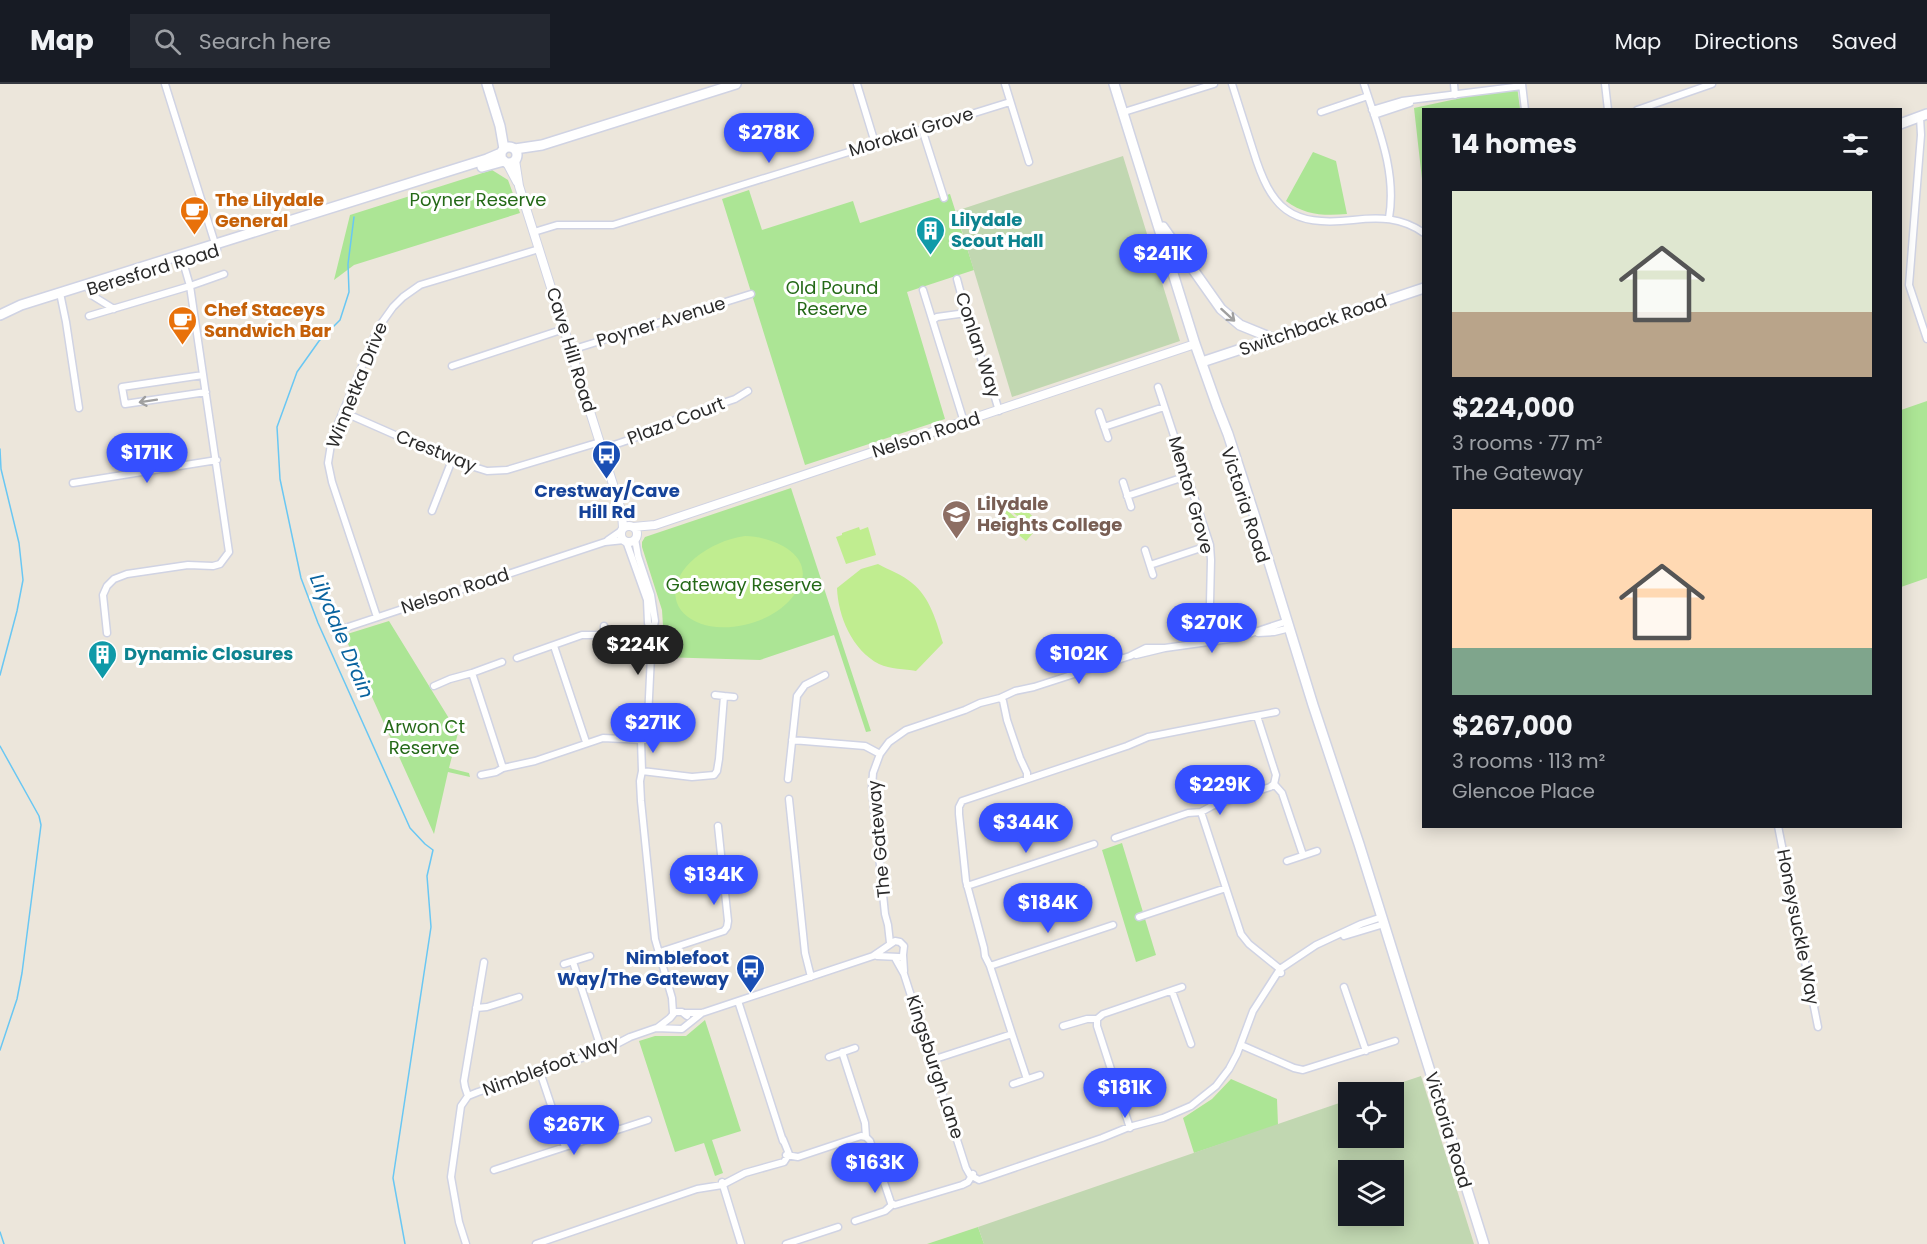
<!DOCTYPE html>
<html lang="en">
<head>
<meta charset="utf-8">
<style>
	body { margin:0; font-family:Poppins,sans-serif; background:#242831; color:#f1f3f6; height:100vh; display:flex; flex-direction:column; font-size:22px; white-space:nowrap }
	* { box-sizing:border-box; margin:0 }
	p { font-size:20px; color:#9ea1a6 }
	.icon { flex:none; width:33px; height:33px; fill:none; stroke:currentColor; stroke-width:2; stroke-linecap:round; stroke-linejoin:round }
	.map { position:relative; flex:1; overflow:hidden }
	.details { position:absolute; left:1422px; top:24px; width:480px; height:720px; display:flex; flex-direction:column; background:#171b24; border-radius:0px; box-shadow:0 3px 15px #0003 }
	.details>* { flex:none }
	.tools { position:absolute; left:1338px; top:998px; display:grid; gap:12px }
	.tools a { display:grid; place-items:center; width:66px; height:66px; border-radius:0px; background:#171b24; box-shadow:0 3px 15px #0003; font-size:30px }
	.price { position:absolute; translate:-50% -51px; padding:0 14px; border-radius:21px; background:#354fff; color:#fff; font-size:20px; line-height:39px; filter:drop-shadow(0 2px 3px #0008) }
	.price::after { content:''; position:absolute; left:50%; top:36px; width:18px; height:14px; margin-left:-9px; background:inherit; clip-path:polygon(0 0,100% 0,50% 100%) }
	.price.selected { background:#222; color:#fff }
	ul { padding:0; list-style:none }
	li { display:grid; align-content:center; gap:12px; height:318px; padding:0 30px }
	li span { display:grid; place-items:center; height:186px; border-radius:0px; color:#555 }
	li>.icon { margin-inline-start:auto }
	span .icon { width:108px; height:108px; fill:#fffc; stroke-width:1 }
	li b { font-size:26px }
	h2 { display:flex; justify-content:space-between; align-items:center; height:72px; padding:0 30px; font-size:26px }
	header { display:flex; align-items:center; gap:36px; box-sizing:border-box; height:84px; padding:0 30px; background:#171b24; border-bottom:2px solid #363941 }
	header strong { font-size:28px }
	nav { display:flex; gap:33px; margin-inline-start:auto; font-size:21px }
	.search { width:420px; height:54px; background:#242831; display:flex; align-items:center; gap:15px; box-sizing:border-box; padding:0 21px; border-radius:0px; color:#9ea1a6; font-size:22px }
	.map>svg:first-child { display:block }
	.green { fill:#ace595 }
	.cemetery { fill:#c1d7b1; fill-rule:evenodd }
	.pitch { fill:#c0ed90 }
	.lines { fill:none; stroke-linecap:round; stroke-linejoin:round }
	.stream { stroke:#69c7f3; stroke-width:1.5 }
	.minor-casing { stroke:#d0d3e3; stroke-width:9 }
	.tertiary-casing { stroke:#d0d3e3; stroke-width:10 }
	.secondary-casing { stroke:#d0d3e3; stroke-width:12 }
	.minor { stroke:#fff; stroke-width:6 }
	.tertiary { stroke:#fff; stroke-width:8 }
	.secondary { stroke:#fff; stroke-width:9 }
	.oneway { stroke:#9f9f9f }
	.labels { text-anchor:middle; stroke-width:6; stroke-linejoin:round; paint-order:stroke }
	.street-label { font-size:18px; fill:#2a2a2a; stroke:#fff }
	.food-label { font-size:18px; font-weight:bold; fill:#c56008; stroke:#fff; text-anchor:start }
	.park-label { font-size:18px; fill:#246917; stroke:#fff }
	.culture-label { font-size:18px; font-weight:bold; fill:#0d838f; stroke:#fff; text-anchor:start }
	.transit-label { font-size:18px; font-weight:bold; fill:#164399; stroke:#fff }
	.education-label { font-size:18px; font-weight:bold; fill:#785e54; stroke:#fff; text-anchor:start }
	.water-label { font-size:20px; font-style:italic; fill:#09639f; stroke:#fff }
</style>
</head>
<body>
<header>
<strong>Map</strong>
<div class="search"><svg class="icon" aria-label="search" viewBox="0 0 24 24"><circle cx="10" cy="10" r="6"/><path d="M15 15l6 6"/></svg>Search here</div>
<nav><a>Map</a><a>Directions</a><a>Saved</a></nav>
</header>
<div class="map">
<svg width="1927" height="1160" viewBox="0 0 1927 1160">
	<rect width="100%" height="100%" fill="#ece6db"/>
	<path class="green" d="M1517,2L1520,25L1424,26L1423,104L1414,24Z
		M1313,68L1336,77L1347,130C1323,132 1305,131 1286,117Z
		M492,86L508,96L520,129L354,181L334,196L350,131Z
		M749,106L762,146L853,117L860,139L950,110L974,186L907,208L945,335L805,381L722,115Z
		M1927,317V494L1901,503V326Z
		M791,404L871,647L866,648L834,551L760,576L660,573L663,542L662,526L642,463V458L645,453Z
		M389,537L458,649L449,684L469,689L470,693L448,688L434,750L344,551Z
		M1122,759L1156,871L1136,878L1102,766Z
		M705,936L741,1047L712,1056L723,1089L715,1092L704,1059L675,1068L639,957L655,952H686Z
		M1231,995L1277,1015L1278,1041L1194,1069L1183,1034L1212,1015Z
		M978,1143L984,1160H927Z"/>
	<path class="cemetery" d="M1123,72L1180,257L1012,313L956,127Z
		M1421,992L1474,1160H984L978,1143L1348,1016V1053H1394V1008H1373ZM1348,1086H1394V1131H1348Z"/>
	<path class="pitch" d="M1014,415L1042,441L1035,448L1007,423Z
		M1007,426L1033,449L1026,457L998,434Z
		M859,443L860,446L868,443L876,471L846,480L836,453L842,451V449Z
		M745,452C781,453 825,478 790,516C771,537 736,547 709,542C669,533 665,499 695,474C710,462 726,455 745,452Z
		M878,480C889,486 903,491 912,499C930,513 937,539 943,559L916,587C905,585 890,585 879,580C852,566 838,532 837,504L861,485Z"/>
	<g class="lines">
		<path class="stream" d="M354,133L348,180L349,208L340,236L319,257L297,288L277,343L280,395L301,494L318,539L410,744L425,760L433,766L427,792L431,843L393,1094L405,1160
			M0,365L1,385L19,459L23,496L17,527L0,591
			M0,662L39,732L41,741L22,889L17,915L0,966
			M0,1148L4,1160"/>
		<defs>
			<path id="minor" d="M165,0L217,166
				M857,0L875,59
				M1005,0L1029,78
				M1232,0C1239,22 1246,44 1253,66C1271,125 1290,143 1353,136C1379,133 1401,133 1424,149
				M1364,0C1378,44 1397,88 1389,134
				M1454,0L1455,11
				M1522,0L1525,26
				M1605,0L1608,26
				M1372,26L1402,17L1522,2
				M1637,26L1712,0
				M1124,28L1214,0
				M1321,28L1368,12
				M1374,31L1410,19
				M1920,33L1921,51L1909,201L1927,255
				M922,45L944,114
				M534,148L557,141H613L1010,18
				M957,195L966,229L971,235L984,286L990,297L999,327
				M87,201L93,212L114,225
				M923,206L964,338
				M60,209L66,238L79,324
				M89,232L190,202L224,190
				M933,236L937,233L966,229
				M571,266L751,210
				M452,282L564,245
				M203,291L122,303L125,320L206,308
				M1158,303L1210,461L1211,476L1210,519L1215,557
				M343,328L452,376L487,387L507,386L600,358
				M1099,328L1108,354
				M1104,343L1164,323
				M602,365L649,349L681,333L735,315L748,307
				M1123,398L1131,423
				M73,399L217,376
				M1127,412L1187,392
				M432,427L452,376
				M635,455L638,472L651,511L655,537L652,551L648,634
				M608,456L621,447
				M626,457L647,516L648,539L652,551
				M1145,466L1153,491
				M1150,481L1210,461
				M377,533L332,398L328,379L332,354L378,244L393,223L403,213L420,201L539,165
				M339,546L605,458L624,456
				M107,549L103,511L107,502L114,495L127,490L188,481L213,482L220,480L229,468L190,202L181,171
				M1258,549L1274,548L1290,544
				M604,560V542
				M554,562L586,658
				M1136,571L1165,564L1237,554L1288,537
				M517,574L582,551H603
				M472,589L503,684
				M434,602L450,595L472,589L502,578
				M715,611L724,612
				M1000,614L1003,617L1007,636L1020,674L1027,689V694
				M648,632L641,656L642,687L640,697L641,717L655,855L672,914L673,929
				M1257,632L1276,691L1274,700L1270,703L1212,722L1201,728L1241,850L1249,860L1280,885L1281,889
				M792,656L865,662L880,670
				M642,687L692,693L714,691L717,687L719,675L724,612L734,613
				M481,691L496,688L503,684L535,677L603,654L644,656
				M788,695L797,612L805,601L825,591
				M1274,700L1282,709L1303,771
				M789,715L805,869L811,893
				M1778,742L1818,943
				M1115,754L1188,729L1201,728
				M1287,777L1317,767
				M967,802L1094,760
				M1139,833L1226,804
				M1344,852L1384,840
				M890,859L888,841L885,830L872,704L873,689L880,670L889,658L906,646L965,626L980,619L1000,614L1015,607L1034,603L1130,572L1146,564H1165
				M657,869L724,847L727,843L728,837L718,742
				M877,872L899,873
				M895,874L904,890L966,1084L970,1091L979,1096L1102,1054L1129,1043L1163,1034L1191,1022L1216,1002L1229,985L1237,970L1253,927L1280,885L1316,861L1361,840L1382,833
				M573,878L602,967
				M564,880L590,872
				M990,882L1113,841
				M1344,903L1366,967
				M1172,907L1191,960
				M738,917L783,1057
				M476,924L487,923L519,913
				M685,929H702L873,872L895,857L900,858L904,862L903,871L904,887
				M1063,942L1087,935H1097
				M657,944L670,934L675,928H682L687,932
				M1012,950L1027,995
				M1241,961L1294,984L1303,986L1395,957
				M842,968L865,1039L866,1053
				M829,973L855,964
				M932,976L1012,950L990,882L985,872L984,864L966,797L959,730V723L962,717L1127,662L1148,653L1276,628
				M540,988L565,1063
				M1013,1000L1040,991
				M468,1012L465,1003L464,997L484,878
				M1130,1044L1097,942V935L1103,930L1182,903
				M786,1071L798,1073L861,1052L866,1053L870,1057L889,1113L891,1119L895,1121L962,1101L968,1098L973,1090
				M494,1086L648,1036
				M722,1098L741,1160
				M855,1137L885,1127L893,1120
				M466,1160L459,1138L451,1093L461,1022L468,1012L478,1008L591,971L607,965L630,953L656,944L682,945L702,929
				M536,1160L697,1105L722,1101L745,1089L784,1078L789,1070L783,1055
				M786,1160L838,1143"/>
			<path id="tertiary" d="M515,76L519,102L622,429L623,444
				M507,79L517,98
				M621 450a8 8 0 1 1 16 0a8 8 0 1 1-16 0Z
				M633,443L655,441L1195,260"/>
			<path id="secondary" d="M487,0L500,42L504,65
				M1114,0L1195,260L1217,322L1228,350L1255,433L1313,621L1359,760L1484,1160
				M1900,40L1927,30
				M501 71a8 8 0 1 1 16 0a8 8 0 1 1-16 0Z
				M515,65L542,61L736,0
				M482,83L504,77
				M1163,143L1221,225L1240,241L1272,254
				M0,231L21,221L487,75L501,69
				M1202,278L1424,204"/>
		</defs>
		<use href="#minor" class="minor-casing"/>
		<use href="#tertiary" class="tertiary-casing"/>
		<use href="#secondary" class="secondary-casing"/>
		<use href="#minor" class="minor"/>
		<use href="#tertiary" class="tertiary"/>
		<use href="#secondary" class="secondary"/>
	</g>
	<defs><path id="oneway-shaft" d="M-6 0H5M1.5-3L5.5 0L1.5 3" fill="none" stroke-width="1.6" stroke-linecap="round" stroke-linejoin="round" transform="scale(1.5)"/></defs>
	<g class="oneway">
		<use href="#oneway-shaft" transform="translate(1228 231) rotate(42)"/>
		<use href="#oneway-shaft" transform="translate(148 317) rotate(171)"/>
	</g>
	<defs>
		<symbol id="cafe-pin" viewBox="-11 -11 22 30"><path d="M0 17L-7.5 6A9.5 9.5 0 1 1 7.5 6Z" fill="#e8710a" stroke="#fff"/><path d="M-5.5-4.5H6V0H3Q3 3.5 0 3.5H-2.5Q-5.5 3.5-5.5 0ZM3-3.2v2h1.7v-2ZM-6 4.5H4V6H-6Z" fill="#fff"/></symbol>
		<symbol id="building-pin" viewBox="-11 -11 22 30"><path d="M0 17L-7.5 6A9.5 9.5 0 1 1 7.5 6Z" fill="#0f9aa8" stroke="#fff"/><path d="M-4-6H4V6H1V3H-1V6H-4ZM-2.5-4.3h1.7v1.8h-1.7ZM.8-4.3h1.7v1.8H.8ZM-2.5-1h1.7V.8h-1.7ZM.8-1h1.7V.8H.8Z" fill="#fff"/></symbol>
		<symbol id="bus-pin" viewBox="-11 -11 22 30"><path d="M0 17L-7.5 6A9.5 9.5 0 1 1 7.5 6Z" fill="#1a4fb4" stroke="#fff"/><path d="M-5-6H5V4H4V6H2V4H-2V6H-4V4H-5ZM-3.5-4V0h7V-4ZM-3.5 1.2v1.5H-2V1.2ZM2 1.2v1.5H3.5V1.2Z" fill="#fff"/></symbol>
		<symbol id="school-pin" viewBox="-11 -11 22 30"><path d="M0 17L-7.5 6A9.5 9.5 0 1 1 7.5 6Z" fill="#8d6e63" stroke="#fff"/><path d="M0-5L7-2L0 1L-7-2ZM-4 1L0 2.5L4 1V4Q0 6-4 4Z" fill="#fff"/></symbol>
	</defs>
	<g fill-rule="evenodd">
		<use href="#cafe-pin" x="178" y="110" width="33" height="45"/>
		<use href="#building-pin" x="914" y="130" width="33" height="45"/>
		<use href="#cafe-pin" x="166" y="220" width="33" height="45"/>
		<use href="#bus-pin" x="590" y="354" width="33" height="45"/>
		<use href="#school-pin" x="940" y="414" width="33" height="45"/>
		<use href="#building-pin" x="86" y="554" width="33" height="45"/>
		<use href="#bus-pin" x="734" y="868" width="33" height="45"/>
	</g>
	<g class="labels">
		<g class="street-label">
			<text transform="translate(911 48) rotate(-17)" y="6">Morokai Grove</text>
			<text transform="translate(153 186) rotate(-17)" y="6">Beresford Road</text>
			<text transform="translate(661 238) rotate(-17)" y="6">Poyner Avenue</text>
			<text transform="translate(1313 241) rotate(-19)" y="6">Switchback Road</text>
			<text transform="translate(978 261) rotate(72)" y="6">Conlan Way</text>
			<text transform="translate(571 266) rotate(73)" y="6">Cave Hill Road</text>
			<text transform="translate(357 301) rotate(-68)" y="6">Winnetka Drive</text>
			<text transform="translate(676 337) rotate(-21)" y="6">Plaza Court</text>
			<text transform="translate(926 351) rotate(-18)" y="6">Nelson Road</text>
			<text transform="translate(436 367) rotate(22)" y="6">Crestway</text>
			<text transform="translate(1191 411) rotate(74)" y="6">Mentor Grove</text>
			<text transform="translate(1245 421) rotate(72)" y="6">Victoria Road</text>
			<text transform="translate(455 507) rotate(-18)" y="6">Nelson Road</text>
			<text transform="translate(879 755) rotate(-95)" y="6">The Gateway</text>
			<text transform="translate(1798 843) rotate(79)" y="6">Honeysuckle Way</text>
			<text transform="translate(551 982) rotate(-20)" y="6">Nimblefoot Way</text>
			<text transform="translate(935 983) rotate(72)" y="6">Kingsburgh Lane</text>
			<text transform="translate(1448 1046) rotate(73)" y="6">Victoria Road</text>
		</g>
		<g class="food-label">
			<text x="215" y="122">The Lilydale<tspan x="215" dy="21">General</tspan></text>
			<text x="204" y="232">Chef Staceys<tspan x="204" dy="21">Sandwich Bar</tspan></text>
		</g>
		<g class="park-label">
			<text x="478" y="122">Poyner Reserve</text>
			<text x="832" y="210">Old Pound<tspan x="832" dy="21">Reserve</tspan></text>
			<text x="744" y="507">Gateway Reserve</text>
			<text x="424" y="649">Arwon Ct<tspan x="424" dy="21">Reserve</tspan></text>
		</g>
		<g class="culture-label">
			<text x="951" y="142">Lilydale<tspan x="951" dy="21">Scout Hall</tspan></text>
			<text x="124" y="576">Dynamic Closures</text>
		</g>
		<g class="transit-label">
			<text x="607" y="413">Crestway/Cave<tspan x="607" dy="21">Hill Rd</tspan></text>
			<text x="729" y="880" text-anchor="end">Nimblefoot<tspan x="729" dy="21">Way/The Gateway</tspan></text>
		</g>
		<g class="education-label">
			<text x="977" y="426">Lilydale<tspan x="977" dy="21">Heights College</tspan></text>
		</g>
		<g class="water-label">
			<text transform="translate(342 552) rotate(67)" y="7">Lilydale Drain</text>
		</g>
	</g>
</svg>
<div class="tools">
<a><svg class="icon" aria-label="locate" viewBox="0 0 24 24"><circle cx="12" cy="12" r="6"/><path d="M12 2v4M12 18v4M2 12h4M18 12h4"/></svg></a>
<a><svg class="icon" aria-label="layers" viewBox="0 0 24 24"><path d="M12 4l9 5-9 5-9-5zM3 14l9 5 9-5"/></svg></a>
</div>
<b class="price" style="left:769px;top:80px">$278K</b>
<b class="price" style="left:1163px;top:201px">$241K</b>
<b class="price" style="left:147px;top:400px">$171K</b>
<b class="price" style="left:1212px;top:570px">$270K</b>
<b class="price selected" style="left:638px;top:592px">$224K</b>
<b class="price" style="left:1079px;top:601px">$102K</b>
<b class="price" style="left:653px;top:670px">$271K</b>
<b class="price" style="left:1220px;top:732px">$229K</b>
<b class="price" style="left:1026px;top:770px">$344K</b>
<b class="price" style="left:714px;top:822px">$134K</b>
<b class="price" style="left:1048px;top:850px">$184K</b>
<b class="price" style="left:1125px;top:1035px">$181K</b>
<b class="price" style="left:574px;top:1072px">$267K</b>
<b class="price" style="left:875px;top:1110px">$163K</b>
<section class="details">
<h2>14 homes<svg class="icon" aria-label="filters" viewBox="0 0 24 24"><path d="M4 7h16M4 17h16"/><circle cx="9" cy="7" r="2"/><circle cx="15" cy="17" r="2"/></svg></h2>
<ul>
<li><span style="background:linear-gradient(#dfe7d0 65%,#b9a48a 0)"><svg class="icon" aria-label="home" viewBox="0 0 24 24"><path d="M3 11l9-7 9 7M6 9v11h12V9"/></svg></span><div><b>$224,000</b><p>3 rooms · 77 m²</p><p>The Gateway</p></div></li>
<li><span style="background:linear-gradient(#ffd9b3 75%,#7fa58c 0)"><svg class="icon" aria-label="home" viewBox="0 0 24 24"><path d="M3 11l9-7 9 7M6 9v11h12V9"/></svg></span><div><b>$267,000</b><p>3 rooms · 113 m²</p><p>Glencoe Place</p></div></li>
</ul>
</section>
</div>
</body>
</html>
